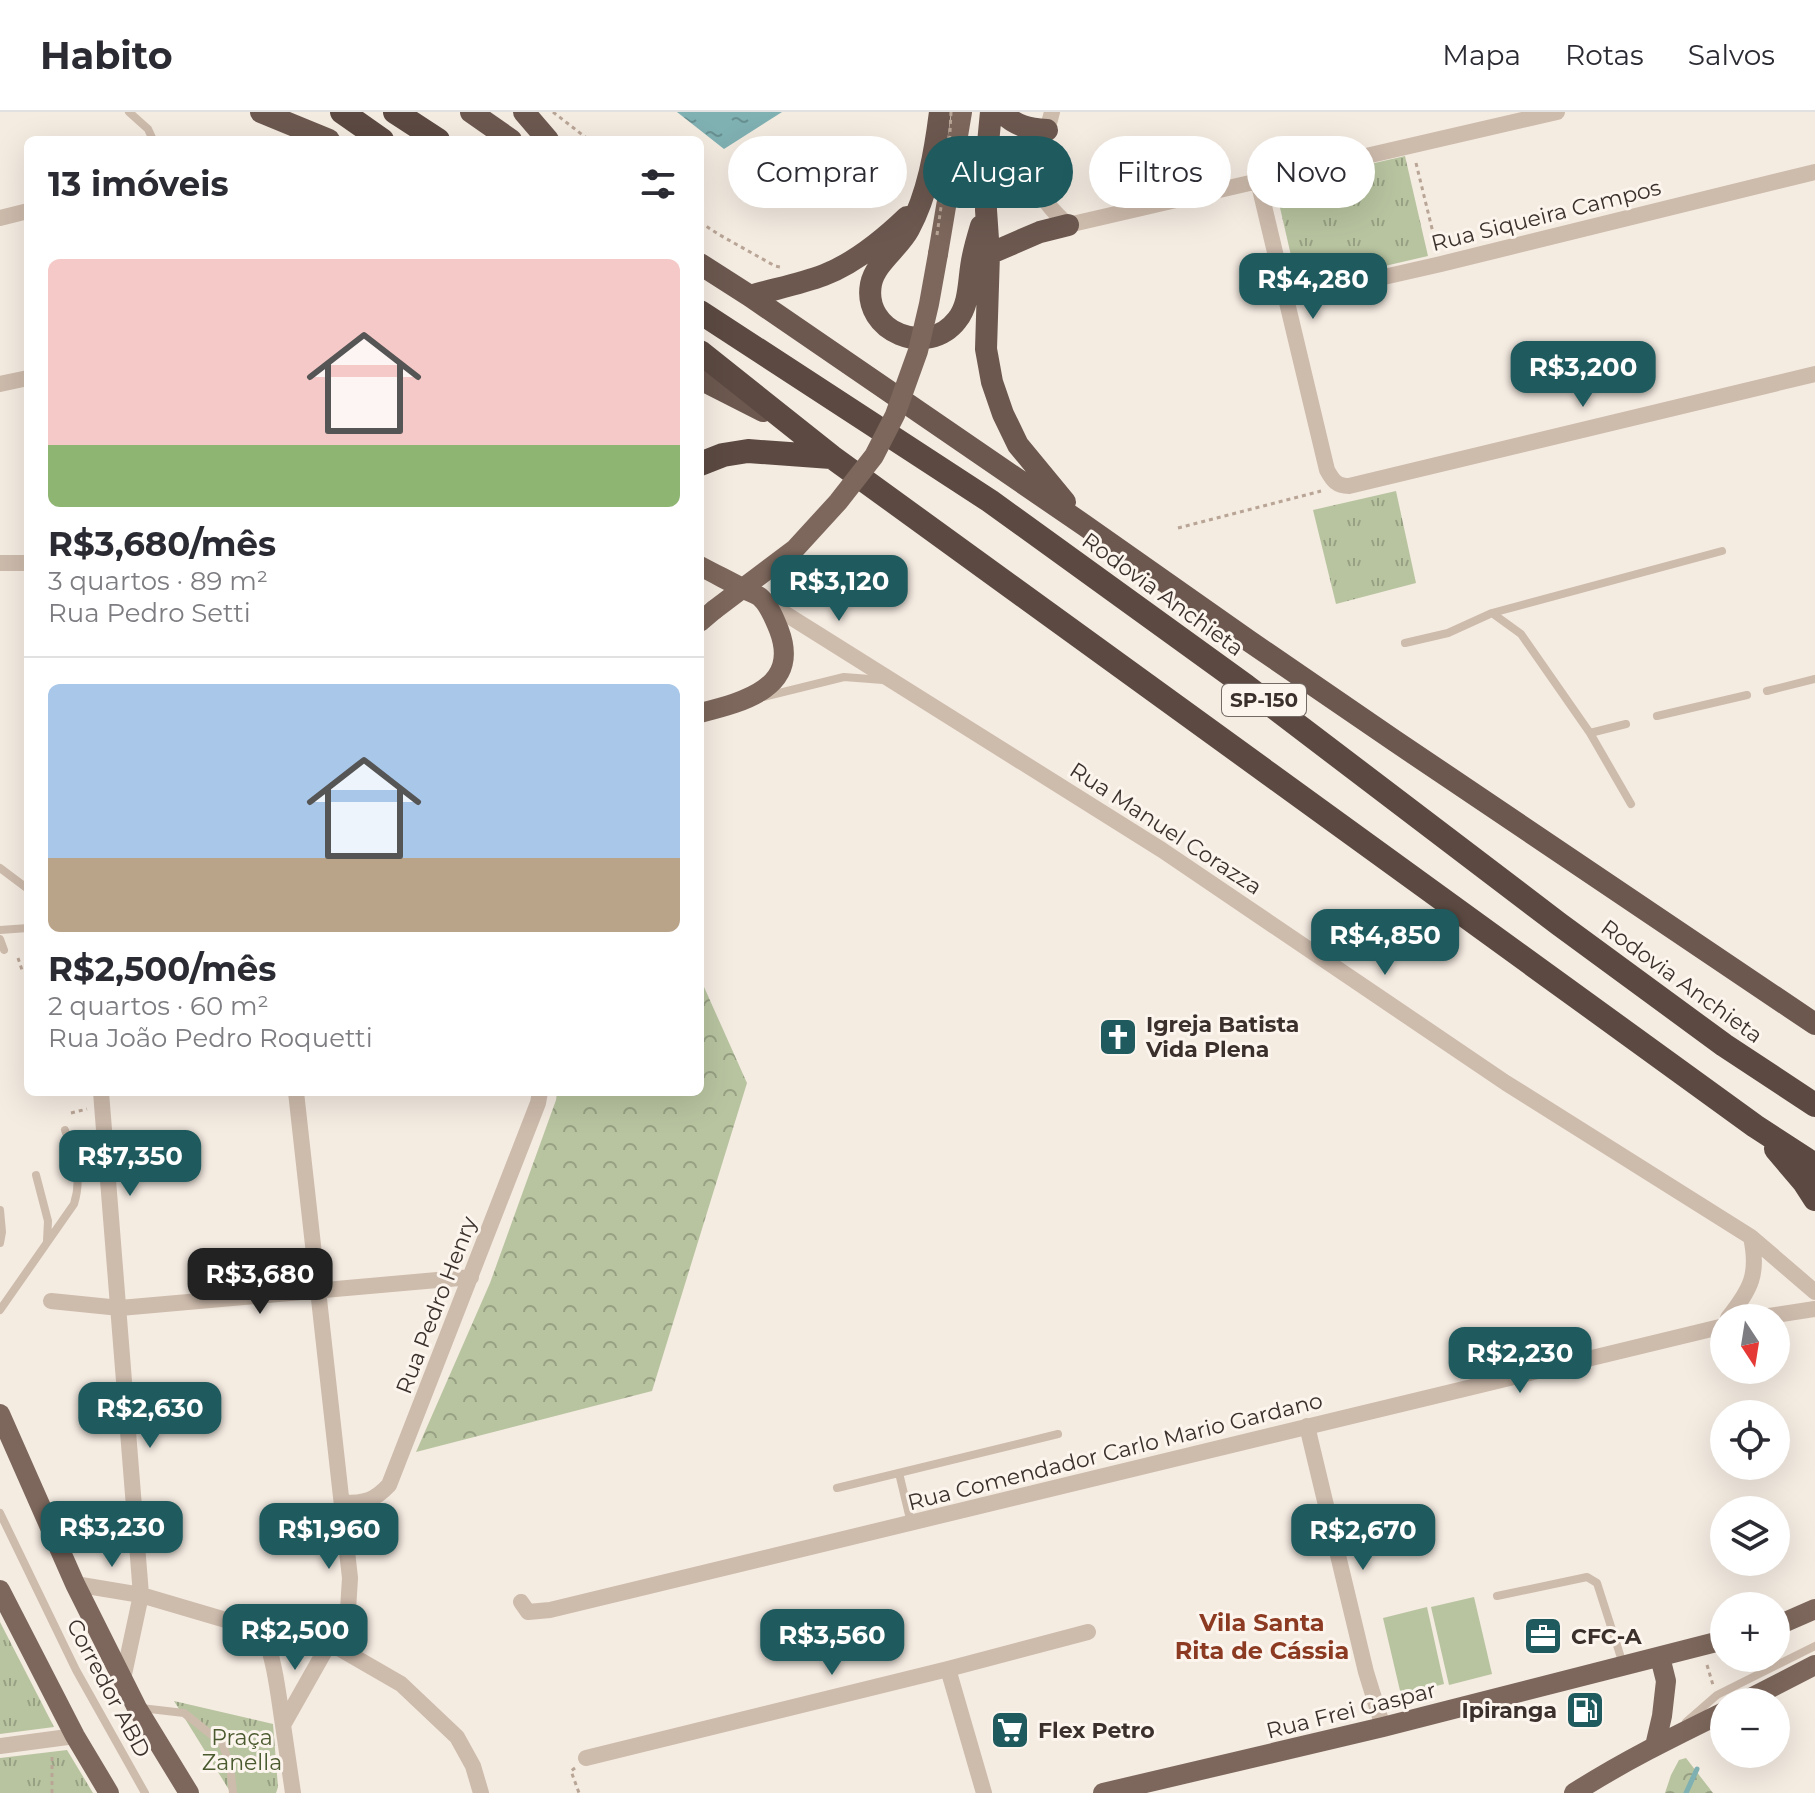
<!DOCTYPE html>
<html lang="pt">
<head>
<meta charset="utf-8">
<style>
	body { margin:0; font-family:Montserrat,sans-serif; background:#f2f2f3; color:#2b2b33; height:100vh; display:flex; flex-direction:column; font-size:30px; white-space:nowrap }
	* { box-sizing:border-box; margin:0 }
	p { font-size:26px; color:#7c7c81 }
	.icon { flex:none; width:44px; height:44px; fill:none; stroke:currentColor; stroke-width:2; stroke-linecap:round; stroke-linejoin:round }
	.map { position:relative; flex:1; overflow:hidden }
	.drawer { position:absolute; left:24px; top:24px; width:680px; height:960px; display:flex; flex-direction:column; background:#fff; border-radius:12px; box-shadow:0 8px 32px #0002 }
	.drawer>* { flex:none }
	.hud { position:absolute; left:728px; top:24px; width:760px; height:72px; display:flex; gap:16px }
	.needle { width:52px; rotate:168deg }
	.buttons { position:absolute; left:1710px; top:1192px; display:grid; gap:16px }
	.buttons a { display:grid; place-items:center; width:80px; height:80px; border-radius:50%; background:#fff; box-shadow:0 8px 32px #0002; font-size:40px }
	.price { position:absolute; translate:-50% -68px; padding:0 18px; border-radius:16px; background:#1f5a5e; color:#fff; font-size:26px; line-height:52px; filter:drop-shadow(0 2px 4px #0008) }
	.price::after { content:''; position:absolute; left:50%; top:48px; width:24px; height:18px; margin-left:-12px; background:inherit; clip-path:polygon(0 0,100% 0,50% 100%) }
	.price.on { background:#222; color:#fff }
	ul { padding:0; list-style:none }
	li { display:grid; align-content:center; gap:16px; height:424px; padding:0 24px }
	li+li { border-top:2px solid #e1e1e2 }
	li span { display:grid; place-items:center; height:248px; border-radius:12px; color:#555 }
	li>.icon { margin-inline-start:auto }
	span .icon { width:144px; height:144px; fill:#fffc; stroke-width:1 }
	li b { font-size:34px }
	h2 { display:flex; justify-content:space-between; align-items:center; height:96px; padding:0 24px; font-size:34px }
	.chip { padding:0 28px; border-radius:36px; background:#fff; box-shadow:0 8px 32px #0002; font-size:28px; line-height:72px }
	.chip.on { background:#1f5a5e; color:#fff }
	header { display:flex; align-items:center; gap:48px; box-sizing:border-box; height:112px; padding:0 40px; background:#fff; border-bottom:2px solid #e1e1e2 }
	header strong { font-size:38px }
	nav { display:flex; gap:44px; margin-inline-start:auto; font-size:28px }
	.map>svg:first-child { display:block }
	.grass { fill:url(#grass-tufts) }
	.forest { fill:url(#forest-crowns) }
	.pitch { fill:#b8c4a0 }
	.water { fill:url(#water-ripples) }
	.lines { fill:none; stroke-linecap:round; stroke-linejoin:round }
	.stream { stroke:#7fb0b2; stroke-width:5 }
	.path { stroke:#b9a596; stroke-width:3; stroke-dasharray:4 4; stroke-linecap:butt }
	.service { stroke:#cdbbac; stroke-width:8 }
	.minor { stroke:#cdbbac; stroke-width:16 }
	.primary { stroke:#7d675c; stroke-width:20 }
	.trunk { stroke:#6c584f; stroke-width:22 }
	.motorway { stroke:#5c4a42; stroke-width:24 }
	.path-bridge { stroke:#b9a596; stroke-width:3; stroke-dasharray:4 4; stroke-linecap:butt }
	.primary-bridge { stroke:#7d675c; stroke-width:20 }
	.labels { text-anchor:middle; stroke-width:6; stroke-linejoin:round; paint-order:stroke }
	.shield { fill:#fbf5ee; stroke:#756b66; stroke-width:2 }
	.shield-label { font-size:20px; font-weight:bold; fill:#3b302b }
	.street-label { font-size:22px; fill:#3b302b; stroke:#fbf5ee }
	.poi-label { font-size:22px; font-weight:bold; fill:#3b302b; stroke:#fbf5ee; text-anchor:start }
	.park-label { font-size:22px; fill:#4a5a2e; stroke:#fbf5ee }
	.neighbourhood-label { font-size:24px; font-weight:bold; fill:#8c3b22; stroke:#fbf5ee }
</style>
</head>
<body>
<header>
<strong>Habito</strong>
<nav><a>Mapa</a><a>Rotas</a><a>Salvos</a></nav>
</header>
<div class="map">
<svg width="1815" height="1681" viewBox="0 0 1815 1681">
	<defs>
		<pattern id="grass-tufts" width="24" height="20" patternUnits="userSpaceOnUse" patternTransform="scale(2)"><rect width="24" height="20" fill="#b8c4a0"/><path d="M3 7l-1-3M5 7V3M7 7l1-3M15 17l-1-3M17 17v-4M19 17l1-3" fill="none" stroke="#97a083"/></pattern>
		<pattern id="forest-crowns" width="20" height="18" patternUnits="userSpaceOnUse" patternTransform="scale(2)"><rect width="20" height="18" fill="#b8c4a0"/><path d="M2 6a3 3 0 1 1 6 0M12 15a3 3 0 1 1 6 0" fill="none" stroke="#97a083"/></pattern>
		<pattern id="water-ripples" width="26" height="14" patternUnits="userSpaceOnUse" patternTransform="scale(2)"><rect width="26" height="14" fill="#7fb0b2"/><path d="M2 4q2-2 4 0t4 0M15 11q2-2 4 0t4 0" fill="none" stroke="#699091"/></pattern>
	</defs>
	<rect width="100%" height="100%" fill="#f4ebe1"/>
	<path class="grass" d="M1405,44L1428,144L1298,174L1275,74Z
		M1396,379L1416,471L1336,492L1313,398Z
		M0,1510L54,1615L0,1622Z
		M174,1589L273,1612L278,1675L276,1681H231Z
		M67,1638L93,1681H0V1646Z"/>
	<path class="forest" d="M700,866L747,971L652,1279L416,1340L490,1171L556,988L557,980H700Z
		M1686,1646L1713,1681H1665L1671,1663L1679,1648Z"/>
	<path class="pitch" d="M1474,1485L1492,1562L1449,1573L1431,1495Z
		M1427,1495L1444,1572L1401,1583L1383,1506Z"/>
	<path class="water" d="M677,0H782L724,37Z"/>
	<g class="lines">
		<path class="stream" d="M1686,1681L1697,1657"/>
		<path class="path" d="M553,0L589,28
			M1416,51L1437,137
			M700,110L718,122L775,154L780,155
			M1178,416L1321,379
			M18,846L22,858
			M71,1001L87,997
			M1707,1553L1713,1573
			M575,1656L571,1659L579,1681
			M52,1681V1643"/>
		<path class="service" d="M129,0L148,17L153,28
			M1492,501L1722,439
			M1405,531L1448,521L1492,501L1521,522L1590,621L1631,692
			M1767,579L1815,567
			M763,585L844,565L883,568
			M1657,604L1747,583
			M1590,621L1626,612
			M0,756L28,777
			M0,818L28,816
			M0,827L4,838
			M36,1063L48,1109L47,1129
			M0,1098L2,1120L0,1131
			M0,1198L74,1092C83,1063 74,1045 65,1018
			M899,1361L911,1411
			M837,1376L1058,1322
			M0,1401L76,1558L145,1681
			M1497,1484L1587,1465L1597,1471L1623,1552
			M141,1596L184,1601L222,1631L230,1653L233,1681
			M1686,1610L1717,1583L1815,1534"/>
		<path class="minor" d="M1052,0C1045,27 1033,63 1046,89C1051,98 1061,106 1068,113L1557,0
			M1258,69L1327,358C1333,369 1337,374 1349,374L1815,262
			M0,106L28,99
			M1287,187L1441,152L1815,60
			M0,272L28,266
			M0,451H28
			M765,489L1162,738L1506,971L1751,1125C1759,1162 1751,1177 1728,1206
			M101,980L141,1483L123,1567
			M1751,1125L1815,1180
			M51,1189L120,1196L471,1165
			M1755,1206L1815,1197
			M1307,1314L1366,1560L1383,1615
			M343,1391C365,1391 374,1389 389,1373L538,991L540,980
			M75,1472L141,1483L263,1519L330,1531L401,1572L457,1625L473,1654L481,1681
			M521,1490L528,1500L550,1498L1724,1214
			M263,1519C275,1549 278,1581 283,1613
			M948,1557L984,1681
			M0,1634L75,1624
			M586,1646L948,1557L1088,1520
			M293,1681L283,1613L348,1498L350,1466L296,980"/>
		<path class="primary" d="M938,142L962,0
			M700,454C715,462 729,469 744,477C749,480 757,482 761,486C769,493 775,508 779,518C801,576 743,590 700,601
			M700,510L714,498
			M0,1302L75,1472L137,1596L189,1681
			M0,1478L75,1624L109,1681
			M1776,1514L1815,1497
			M1743,1590L1815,1553
			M1655,1634L1662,1604L1666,1569L1660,1545
			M1103,1681L1383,1615L1724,1528
			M1574,1681C1622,1650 1673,1625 1724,1600"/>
		<path class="trunk" d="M261,0L329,28
			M471,0L511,28
			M524,0L548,28
			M940,0C935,39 928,82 909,117C899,136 875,151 871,172C862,220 928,246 957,208C971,191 968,164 973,144C975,134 978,124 981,114
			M991,0L986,52V98L989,142L986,237L992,270L1003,302L1018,333L1065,390
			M1001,0C1016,14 1028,17 1047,18
			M986,52C1008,40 1017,35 1042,44
			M989,142L1040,120L1068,113
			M700,152L750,184L1084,413L1249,529L1395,629L1815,912
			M750,184C774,177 800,172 824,163C855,151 883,128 907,105
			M700,267L763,299"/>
		<path class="motorway" d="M342,0L382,28
			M395,0L438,28
			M700,200L990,389L1246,574L1559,812L1724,933L1815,993
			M700,240L832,345L1755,1014L1815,1053
			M700,352L723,343L748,339L831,345
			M1776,1037L1804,1070L1815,1087"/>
		<path class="path-bridge" d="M937,123L949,39L951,0"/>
		<path class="primary-bridge" d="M714,498L795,437L838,390L874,344L895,303L918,239L929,192L938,142"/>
	</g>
	<defs>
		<symbol id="church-square" viewBox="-11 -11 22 22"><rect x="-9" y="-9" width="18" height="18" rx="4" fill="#1f5a5e" stroke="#fbf5ee"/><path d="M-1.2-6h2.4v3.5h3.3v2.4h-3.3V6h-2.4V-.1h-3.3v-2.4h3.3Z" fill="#fff"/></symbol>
		<symbol id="office-square" viewBox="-11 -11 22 22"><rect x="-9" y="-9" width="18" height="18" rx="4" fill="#1f5a5e" stroke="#fbf5ee"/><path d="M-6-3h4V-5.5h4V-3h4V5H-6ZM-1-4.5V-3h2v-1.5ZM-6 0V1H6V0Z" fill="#fff"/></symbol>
		<symbol id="fuel-square" viewBox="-11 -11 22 22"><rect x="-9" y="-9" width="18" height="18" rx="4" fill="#1f5a5e" stroke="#fbf5ee"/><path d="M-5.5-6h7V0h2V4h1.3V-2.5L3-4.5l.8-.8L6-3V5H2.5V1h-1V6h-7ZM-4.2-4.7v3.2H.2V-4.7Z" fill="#fff"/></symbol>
		<symbol id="supermarket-square" viewBox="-11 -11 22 22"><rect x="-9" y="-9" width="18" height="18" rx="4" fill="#1f5a5e" stroke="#fbf5ee"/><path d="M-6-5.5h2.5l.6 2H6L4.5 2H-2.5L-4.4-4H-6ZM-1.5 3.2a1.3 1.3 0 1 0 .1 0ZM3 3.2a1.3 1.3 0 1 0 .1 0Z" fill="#fff"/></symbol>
	</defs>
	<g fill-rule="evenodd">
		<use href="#church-square" x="1096" y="903" width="44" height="44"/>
		<use href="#office-square" x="1521" y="1502" width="44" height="44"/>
		<use href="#fuel-square" x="1563" y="1576" width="44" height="44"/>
		<use href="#supermarket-square" x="988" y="1596" width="44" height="44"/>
	</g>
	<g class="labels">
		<rect class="shield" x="1222" y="572" width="84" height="32" rx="6"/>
		<g class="shield-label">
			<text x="1264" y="595">SP-150</text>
		</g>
		<g class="street-label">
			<text transform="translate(1546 103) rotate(-14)" y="8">Rua Siqueira Campos</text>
			<text transform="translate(1163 482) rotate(36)" y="8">Rodovia Anchieta</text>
			<text transform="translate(1166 716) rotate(33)" y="8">Rua Manuel Corazza</text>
			<text transform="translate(1682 869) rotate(36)" y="8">Rodovia Anchieta</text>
			<text transform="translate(436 1193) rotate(-69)" y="8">Rua Pedro Henry</text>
			<text transform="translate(1115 1339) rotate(-14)" y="8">Rua Comendador Carlo Mario Gardano</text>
			<text transform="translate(109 1576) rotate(62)" y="8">Corredor ABD</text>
			<text transform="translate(1351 1598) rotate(-14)" y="8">Rua Frei Gaspar</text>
		</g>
		<g class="poi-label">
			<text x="1146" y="920">Igreja Batista<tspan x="1146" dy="25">Vida Plena</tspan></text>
			<text x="1571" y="1532">CFC-A</text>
			<text x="1557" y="1606" text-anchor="end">Ipiranga</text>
			<text x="1038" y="1626">Flex Petro</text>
		</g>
		<g class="park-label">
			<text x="242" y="1633">Praça<tspan x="242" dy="25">Zanella</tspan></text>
		</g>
		<g class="neighbourhood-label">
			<text x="1262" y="1519">Vila Santa<tspan x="1262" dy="28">Rita de Cássia</tspan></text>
		</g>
	</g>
</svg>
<div class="buttons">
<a><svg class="needle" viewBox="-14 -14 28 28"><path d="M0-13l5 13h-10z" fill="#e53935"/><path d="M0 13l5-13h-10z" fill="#7c7c81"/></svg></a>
<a><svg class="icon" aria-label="locate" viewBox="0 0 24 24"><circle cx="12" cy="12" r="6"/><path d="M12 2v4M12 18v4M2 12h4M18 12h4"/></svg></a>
<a><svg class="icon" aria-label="layers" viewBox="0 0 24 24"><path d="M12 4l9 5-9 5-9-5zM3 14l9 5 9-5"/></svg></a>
<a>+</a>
<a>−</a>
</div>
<b class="price" style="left:1313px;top:209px">R$4,280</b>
<b class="price" style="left:1583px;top:297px">R$3,200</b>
<b class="price" style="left:839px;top:511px">R$3,120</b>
<b class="price" style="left:1385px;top:865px">R$4,850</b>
<b class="price" style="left:130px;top:1086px">R$7,350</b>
<b class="price on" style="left:260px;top:1204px">R$3,680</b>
<b class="price" style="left:1520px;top:1283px">R$2,230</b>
<b class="price" style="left:150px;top:1338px">R$2,630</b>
<b class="price" style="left:112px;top:1457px">R$3,230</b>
<b class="price" style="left:329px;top:1459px">R$1,960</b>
<b class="price" style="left:1363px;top:1460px">R$2,670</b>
<b class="price" style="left:295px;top:1560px">R$2,500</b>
<b class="price" style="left:832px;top:1565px">R$3,560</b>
<div class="hud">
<a class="chip">Comprar</a>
<a class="chip on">Alugar</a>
<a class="chip">Filtros</a>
<a class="chip">Novo</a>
</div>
<section class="drawer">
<h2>13 imóveis<svg class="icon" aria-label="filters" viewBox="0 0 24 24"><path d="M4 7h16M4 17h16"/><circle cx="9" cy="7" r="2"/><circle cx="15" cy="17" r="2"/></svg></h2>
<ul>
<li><span style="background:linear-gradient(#f6c9c9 75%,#8fb573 0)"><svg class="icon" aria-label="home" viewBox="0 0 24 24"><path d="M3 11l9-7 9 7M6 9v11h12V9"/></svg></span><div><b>R$3,680/mês</b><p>3 quartos · 89 m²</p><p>Rua Pedro Setti</p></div></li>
<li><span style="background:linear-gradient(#a9c7e8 70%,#b9a48a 0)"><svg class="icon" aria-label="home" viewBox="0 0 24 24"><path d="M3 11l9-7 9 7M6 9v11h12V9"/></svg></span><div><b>R$2,500/mês</b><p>2 quartos · 60 m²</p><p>Rua João Pedro Roquetti</p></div></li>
</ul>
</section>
</div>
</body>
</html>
